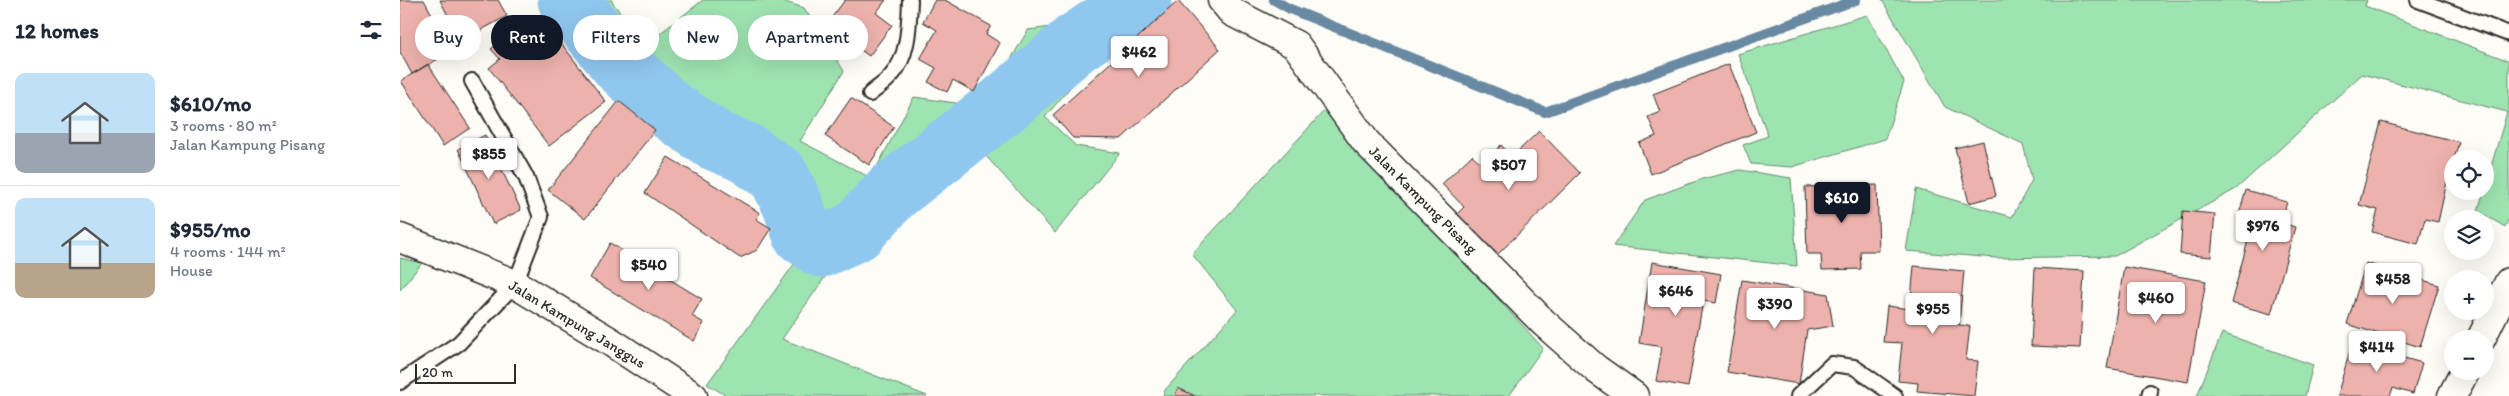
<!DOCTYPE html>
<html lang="en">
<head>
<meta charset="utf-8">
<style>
	body { margin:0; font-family:Itim,sans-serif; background:#f6f6f7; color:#1f2937; height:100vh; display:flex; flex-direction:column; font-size:19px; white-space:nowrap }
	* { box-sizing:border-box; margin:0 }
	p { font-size:16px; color:#747a83 }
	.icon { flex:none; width:28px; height:28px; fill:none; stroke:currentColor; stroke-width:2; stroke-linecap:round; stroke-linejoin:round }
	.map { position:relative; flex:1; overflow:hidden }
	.panel { display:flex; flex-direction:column; background:#fff; width:400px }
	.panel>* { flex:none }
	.hud { position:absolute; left:15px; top:15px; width:475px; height:45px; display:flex; gap:10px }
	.buttons { position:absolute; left:2044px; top:150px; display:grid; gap:10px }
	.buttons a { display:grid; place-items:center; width:50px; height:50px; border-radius:50%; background:#fff; box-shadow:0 5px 20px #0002; font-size:25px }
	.scale { position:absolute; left:15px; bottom:12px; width:101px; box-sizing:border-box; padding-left:5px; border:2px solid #2b2b2b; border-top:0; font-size:14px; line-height:18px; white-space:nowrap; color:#2b2b2b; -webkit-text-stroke:4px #fdfcf7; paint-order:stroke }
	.price { position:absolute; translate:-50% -42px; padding:0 11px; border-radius:5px; background:#fff; color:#222; font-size:16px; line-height:32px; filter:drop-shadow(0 1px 2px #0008) }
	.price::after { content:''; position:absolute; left:50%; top:30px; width:15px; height:11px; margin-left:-8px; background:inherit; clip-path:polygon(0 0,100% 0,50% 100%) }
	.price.selected { background:#111827; color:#fff }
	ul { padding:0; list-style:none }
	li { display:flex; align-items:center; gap:15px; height:125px; padding:0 15px }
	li+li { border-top:1px solid #e0e1e3 }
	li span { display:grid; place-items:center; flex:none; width:140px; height:100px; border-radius:10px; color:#555 }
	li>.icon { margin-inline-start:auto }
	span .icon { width:60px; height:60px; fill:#fffc; stroke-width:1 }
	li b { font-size:21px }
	h2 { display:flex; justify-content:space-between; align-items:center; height:60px; padding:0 15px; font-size:21px }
	.tag { padding:0 18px; border-radius:22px; background:#fff; box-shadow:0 5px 20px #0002; font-size:18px; line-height:45px }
	.tag.selected { background:#111827; color:#fff }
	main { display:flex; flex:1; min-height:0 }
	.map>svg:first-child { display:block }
	.green { fill:#9ee4b1; stroke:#64886e }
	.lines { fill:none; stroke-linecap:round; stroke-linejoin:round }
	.stream { stroke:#6889a1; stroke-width:10 }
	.river { stroke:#90c7ef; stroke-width:61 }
	.building { fill:#edb2ac; stroke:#2b2b2b }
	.service-casing { stroke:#2b2b2b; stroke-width:18 }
	.minor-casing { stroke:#2b2b2b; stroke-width:31 }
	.primary-casing { stroke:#2b2b2b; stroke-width:31 }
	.service { stroke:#fdfcf7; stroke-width:14 }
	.minor { stroke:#fdfcf7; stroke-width:28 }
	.primary { stroke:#fdfcf7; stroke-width:28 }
	.labels { text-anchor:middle; stroke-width:5; stroke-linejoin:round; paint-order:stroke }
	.street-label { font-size:15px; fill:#2b2b2b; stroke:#fdfcf7 }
</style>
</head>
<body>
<main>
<section class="panel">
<h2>12 homes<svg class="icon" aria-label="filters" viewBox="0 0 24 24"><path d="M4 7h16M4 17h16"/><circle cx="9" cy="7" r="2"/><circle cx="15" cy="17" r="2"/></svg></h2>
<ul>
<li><span style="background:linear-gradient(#bfe0f5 60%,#9aa5b1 0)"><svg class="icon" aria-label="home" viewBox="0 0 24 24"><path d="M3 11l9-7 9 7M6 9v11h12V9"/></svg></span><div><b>$610/mo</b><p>3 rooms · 80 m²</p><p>Jalan Kampung Pisang</p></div></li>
<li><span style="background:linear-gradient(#bfe0f5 65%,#b9a48a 0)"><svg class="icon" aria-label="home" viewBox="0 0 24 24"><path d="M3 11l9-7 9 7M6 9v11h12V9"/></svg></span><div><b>$955/mo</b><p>4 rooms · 144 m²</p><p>House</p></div></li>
</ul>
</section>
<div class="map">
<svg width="2109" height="396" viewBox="0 0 2109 396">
	<rect width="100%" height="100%" fill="#fdfcf7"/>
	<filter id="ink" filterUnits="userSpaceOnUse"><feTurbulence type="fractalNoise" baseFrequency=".02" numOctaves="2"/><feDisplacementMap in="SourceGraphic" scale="10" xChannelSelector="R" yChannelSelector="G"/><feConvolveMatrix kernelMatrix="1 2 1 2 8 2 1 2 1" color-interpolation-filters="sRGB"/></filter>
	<g filter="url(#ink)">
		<path class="green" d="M146,0H212V2L245,45L303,0H379L404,8L444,71L400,141L471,178L514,97L583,107L628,30L651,27L690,8L732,15L645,117L676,146L720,153L655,233L577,146L441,254L382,339L527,396H327L307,384L395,263L359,193L220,98Z
			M1482,0H1967L1965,6L2109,61V218L2105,227L2078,211L2107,112L1962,74L1836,189L1715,256L1596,258L1506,251L1516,189L1612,217L1632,180L1623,144L1545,107Z
			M1467,15L1504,82L1485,139L1392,167L1351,164L1343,145L1368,136L1338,54Z
			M925,110L1143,348L1109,396H763L765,390L837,310L792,254Z
			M1340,170L1391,178L1397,266L1213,246L1245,200L1302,179Z
			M0,258L22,263L0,290Z
			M1822,333L1913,365L1905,396H1797Z"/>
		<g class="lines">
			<path class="stream" d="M874,0L890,9L1145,112L1456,0"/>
			<path class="river" d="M168,0L221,65L267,108L314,140L346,153L378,175L392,203L403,234L421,247L456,231L492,192L602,106L676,43L741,0"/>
		</g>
		<path class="building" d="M0,0H24L52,51L12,74L0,52Z
			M40,0H98L107,16L61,41Z
			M445,0H486L476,13L492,25L469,56L426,25Z
			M535,0H545L591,26L586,34L600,43L574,92L553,80L547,92L528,82L536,68L520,59L537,30L523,22Z
			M778,1L820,49L721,139L673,138L653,115Z
			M129,20L137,29L145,22L206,102L149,146L89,68L100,59L91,49Z
			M28,64L70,128L43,146L1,81Z
			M1329,64L1356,132L1251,174L1239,143L1256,136L1248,117L1260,112L1253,94Z
			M451,98L494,127L469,165L425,136Z
			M219,101L255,130L185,219L148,190Z
			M1981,122L2059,142L2054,159H2052L2038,222L2025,219L2018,244L1972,232L1978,210L1959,205Z
			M1139,131L1180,173L1094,258L1054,217L1064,207L1042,184L1072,155L1082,164L1101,145L1112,157Z
			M85,135L121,210L93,224L58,149Z
			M1583,141L1596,196L1569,203L1555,148Z
			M268,157L360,213L356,219L371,228L357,250L340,258L245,193Z
			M1477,185L1479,251H1460L1461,269L1422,270L1421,254H1407L1405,187Z
			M1846,190L1887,202L1881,223L1895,227L1871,314L1831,303L1853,222L1838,218Z
			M1783,211L1815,214L1811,257L1780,254Z
			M210,243L302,299L292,316L304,323L294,341L190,278Z
			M1252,262L1321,274L1316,303L1303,301L1288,387L1256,381L1262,347L1239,343Z
			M1966,263L2039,285L2020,347L1947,324Z
			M1514,266L1564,271L1559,325L1570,326L1566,360L1578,361L1574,396L1517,391L1518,383L1498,381L1502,343L1483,342L1487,306L1510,309Z
			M1724,267L1806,281L1788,382L1707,368Z
			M1635,268L1684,271L1680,348L1631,346Z
			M1342,280L1428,294L1433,326L1407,330L1399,384L1327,372Z
			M1952,343L2022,363L2013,394L1993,388L1990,396H1937Z
			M778,388L795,396H775Z"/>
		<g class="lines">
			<defs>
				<path id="service" d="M2018,0L2109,34
					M470,94C477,88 485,83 491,76C509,57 509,24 510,0
					M0,382L59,343L115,284L141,217L126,177L72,81
					M1398,396L1432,364L1454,367L1495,396
					M1749,396L1750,392"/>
				<path id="minor" d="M822,0L832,12L896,45L966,142L1144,323L1196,369L1234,396
					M0,238L115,284L211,342L293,396"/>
				<path id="primary" d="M2081,339L2109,282
					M2052,396L2065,371"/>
			</defs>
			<use href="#service" class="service-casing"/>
			<use href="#minor" class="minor-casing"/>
			<use href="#primary" class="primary-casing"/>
			<use href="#service" class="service"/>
			<use href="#minor" class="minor"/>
			<use href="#primary" class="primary"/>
		</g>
	</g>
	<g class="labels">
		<g class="street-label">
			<text transform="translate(1023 200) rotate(45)" y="5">Jalan Kampung Pisang</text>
			<text transform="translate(177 324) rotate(31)" y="5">Jalan Kampung Janggus</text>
		</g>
	</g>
</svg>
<div class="buttons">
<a><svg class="icon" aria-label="locate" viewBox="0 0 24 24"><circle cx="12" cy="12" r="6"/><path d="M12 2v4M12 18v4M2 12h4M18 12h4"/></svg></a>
<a><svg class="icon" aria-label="layers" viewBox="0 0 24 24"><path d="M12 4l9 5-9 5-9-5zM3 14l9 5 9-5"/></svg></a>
<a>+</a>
<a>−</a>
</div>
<div class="scale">20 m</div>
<b class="price" style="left:739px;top:78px">$462</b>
<b class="price" style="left:89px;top:180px">$855</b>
<b class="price" style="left:1109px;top:191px">$507</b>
<b class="price selected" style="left:1442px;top:224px">$610</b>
<b class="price" style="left:1863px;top:252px">$976</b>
<b class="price" style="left:249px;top:291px">$540</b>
<b class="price" style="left:1993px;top:305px">$458</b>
<b class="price" style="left:1276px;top:317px">$646</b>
<b class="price" style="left:1756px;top:324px">$460</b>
<b class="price" style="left:1375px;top:330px">$390</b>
<b class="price" style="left:1533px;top:335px">$955</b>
<b class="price" style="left:1977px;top:373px">$414</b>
<div class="hud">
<a class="tag">Buy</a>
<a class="tag selected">Rent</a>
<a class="tag">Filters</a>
<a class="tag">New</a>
<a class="tag">Apartment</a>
</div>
</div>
</main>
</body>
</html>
